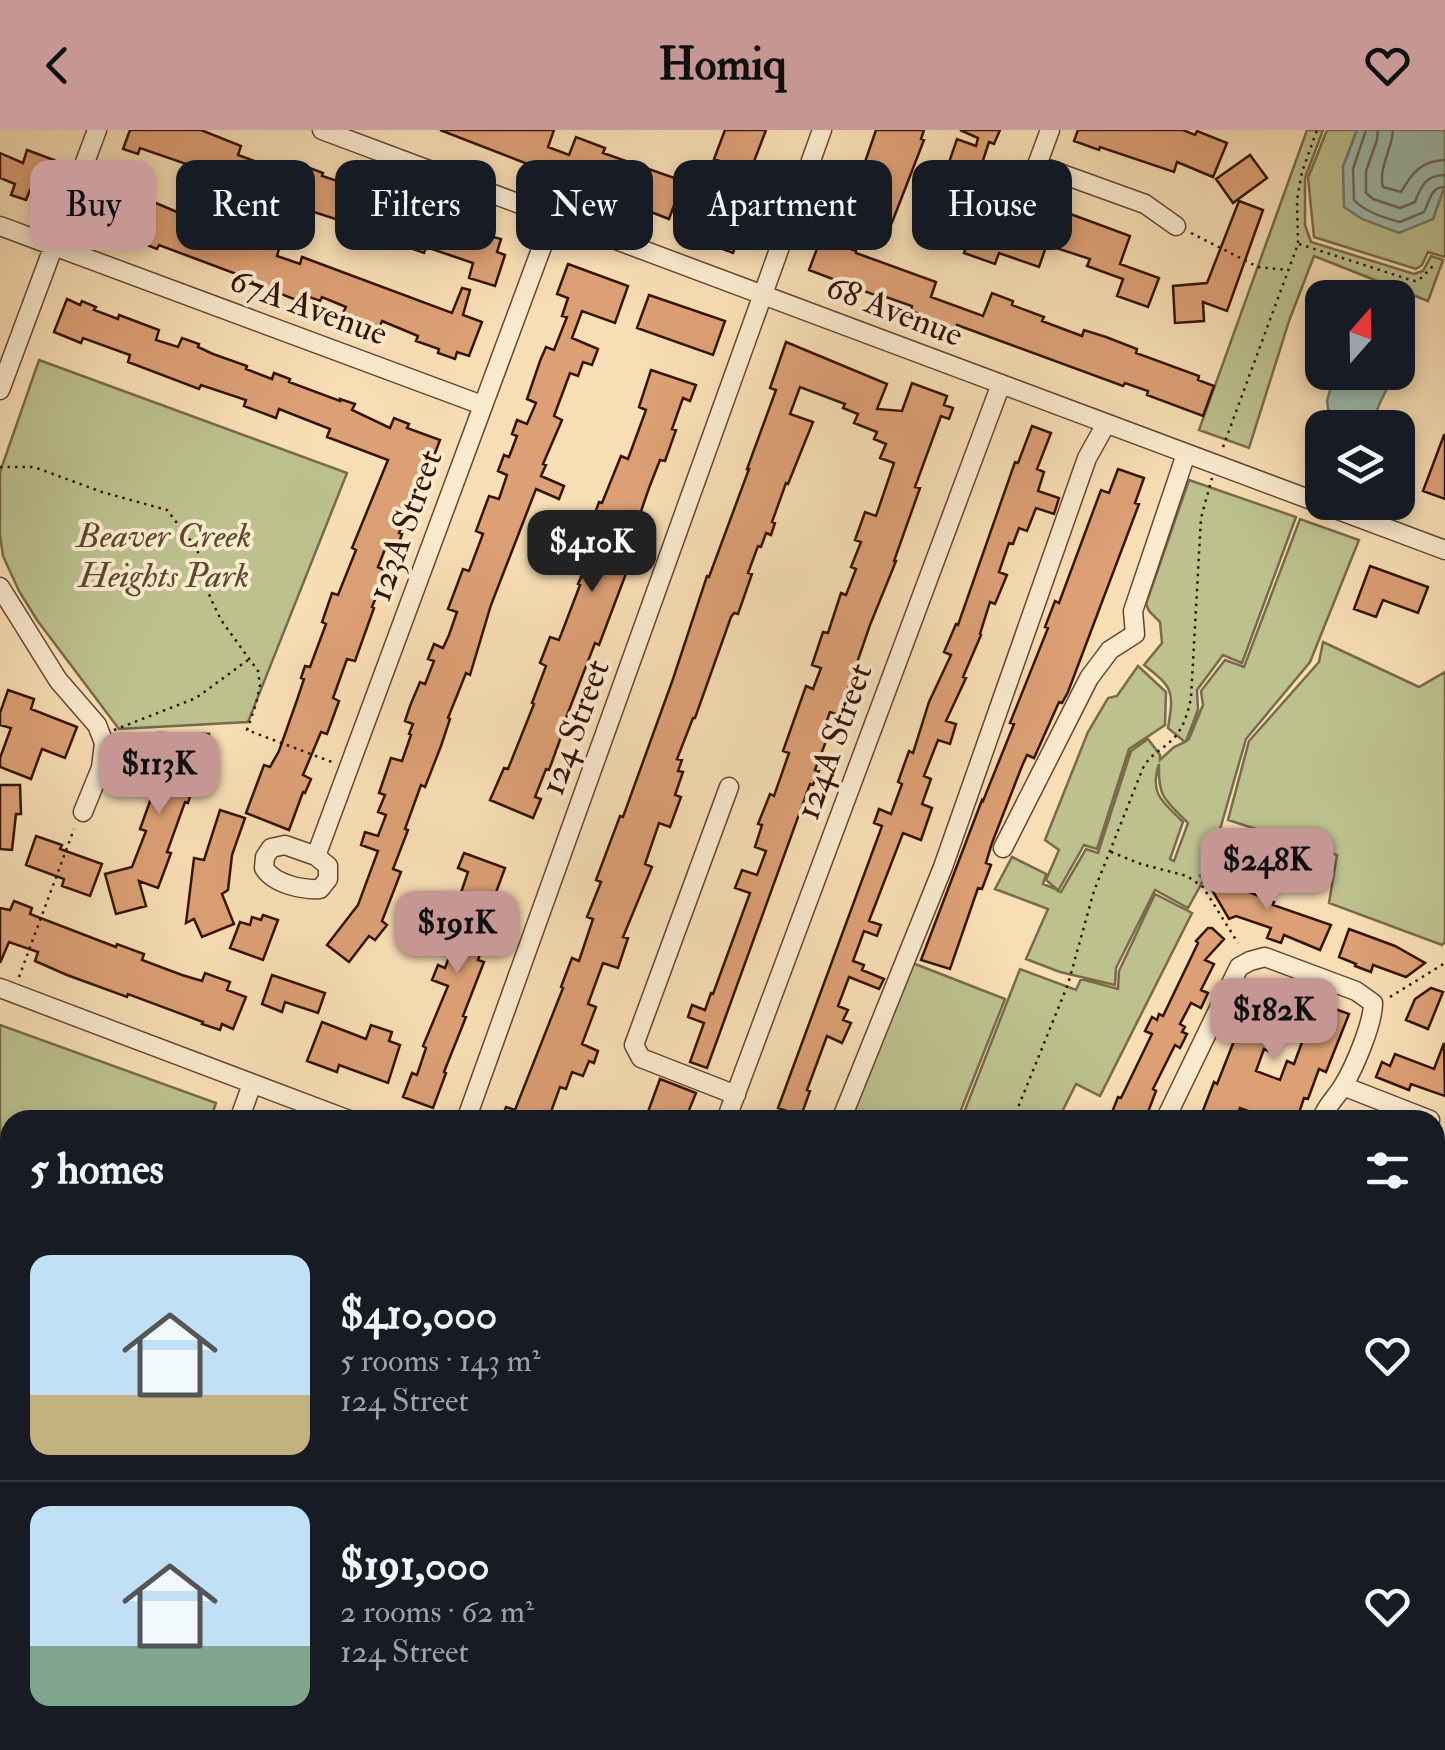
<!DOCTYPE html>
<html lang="en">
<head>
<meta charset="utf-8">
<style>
	body { margin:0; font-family:"IM FELL Double Pica",serif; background:#242831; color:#f1f3f6; height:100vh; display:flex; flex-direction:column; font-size:38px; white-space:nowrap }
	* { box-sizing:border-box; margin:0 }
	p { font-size:32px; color:#9ea1a6 }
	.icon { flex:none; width:55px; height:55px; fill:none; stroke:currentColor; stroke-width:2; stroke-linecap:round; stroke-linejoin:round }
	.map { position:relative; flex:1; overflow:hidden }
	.panel { position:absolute; left:0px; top:980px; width:1445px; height:640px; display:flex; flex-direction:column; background:#171b24; border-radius:30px 30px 0 0; box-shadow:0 5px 15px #0003 }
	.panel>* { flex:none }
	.guide { position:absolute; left:30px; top:30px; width:1385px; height:90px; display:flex; gap:20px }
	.needle { width:65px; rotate:20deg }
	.fabs { position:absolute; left:1305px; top:150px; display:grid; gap:20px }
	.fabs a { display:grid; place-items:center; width:110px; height:110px; border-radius:20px; background:#171b24; box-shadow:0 5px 15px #0003; font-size:50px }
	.price { position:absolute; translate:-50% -85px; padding:0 22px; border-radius:20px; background:#c59692; color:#111; font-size:32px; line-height:65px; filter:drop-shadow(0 2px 5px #0008) }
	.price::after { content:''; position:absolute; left:50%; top:60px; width:30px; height:22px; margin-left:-15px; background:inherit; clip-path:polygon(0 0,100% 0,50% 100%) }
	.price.selected { background:#222; color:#fff }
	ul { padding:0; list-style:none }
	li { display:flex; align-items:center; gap:30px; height:250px; padding:0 30px }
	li+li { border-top:2px solid #363941 }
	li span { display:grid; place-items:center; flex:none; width:280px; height:200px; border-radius:20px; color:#555 }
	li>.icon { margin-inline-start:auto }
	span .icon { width:120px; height:120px; fill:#fffc; stroke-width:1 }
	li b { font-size:42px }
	h2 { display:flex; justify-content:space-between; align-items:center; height:120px; padding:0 30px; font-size:42px }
	.tag { padding:0 35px; border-radius:20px; background:#171b24; box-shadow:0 5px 15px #0003; font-size:35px; line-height:90px }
	.tag.selected { background:#c59692; color:#111 }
	header { display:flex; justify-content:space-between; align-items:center; height:130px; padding:0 30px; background:#c59692; color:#111; font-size:45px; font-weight:800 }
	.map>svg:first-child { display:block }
	.green { fill:#bcc18e; stroke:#786a4a; stroke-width:2.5; fill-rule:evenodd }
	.water { fill:#9dbcad; stroke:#73796a; stroke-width:2.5 }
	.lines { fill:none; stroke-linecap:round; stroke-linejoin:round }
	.shore { stroke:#696859; stroke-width:2.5 }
	.building { fill:#dca074; stroke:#351405; stroke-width:2.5 }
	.minor-casing { stroke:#664631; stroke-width:21 }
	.path { stroke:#351405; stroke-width:2.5; stroke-dasharray:2.5 5; stroke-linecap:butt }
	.minor { stroke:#faeace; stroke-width:18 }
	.labels { text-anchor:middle; stroke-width:8; stroke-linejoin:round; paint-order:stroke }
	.street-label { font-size:35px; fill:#351405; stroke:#faeace }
	.park-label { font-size:35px; font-style:italic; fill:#5e482e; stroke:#faeace }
</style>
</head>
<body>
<header><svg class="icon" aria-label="back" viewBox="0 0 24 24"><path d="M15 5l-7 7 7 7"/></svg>Homiq<svg class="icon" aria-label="heart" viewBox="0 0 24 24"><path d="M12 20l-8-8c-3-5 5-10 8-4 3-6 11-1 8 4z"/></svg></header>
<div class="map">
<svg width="1445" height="1620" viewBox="0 0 1445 1620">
	<rect width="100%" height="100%" fill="#f8deb4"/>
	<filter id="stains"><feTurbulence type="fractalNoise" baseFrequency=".002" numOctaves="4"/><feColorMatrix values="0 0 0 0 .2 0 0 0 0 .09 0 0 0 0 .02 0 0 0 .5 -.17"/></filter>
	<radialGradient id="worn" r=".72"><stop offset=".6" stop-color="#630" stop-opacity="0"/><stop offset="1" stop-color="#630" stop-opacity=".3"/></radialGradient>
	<path class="green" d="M1307,0H1323L1305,48V95L1311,112L1414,144L1423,141L1431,126L1443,130L1428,171L1314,126L1289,191L1249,318L1199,300Z
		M1327,0H1357L1343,37L1433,89L1445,55V127L1428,122L1422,135L1416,139L1314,107L1308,48Z
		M39,230L347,343L248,592L119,599L37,490L19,461L3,426L0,405V342Z
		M1189,350L1296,387L1242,533L1223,525L1197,560L1198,580L1186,611L1189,609L1203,575L1201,561L1225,530L1244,537L1300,389L1359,410L1310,532L1246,609L1206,748L1199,745L1204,749L1188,778L1155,760L1116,838L1115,855L1060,842L1026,829L1048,779L995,759L1012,727L1046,744L1043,754L1058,760L1046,750L1059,720L1045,710L1088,602L1108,568L1117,566L1138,536L1166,562L1165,595L1129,619L1097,719L1084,715L1058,761L1061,762L1086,719L1098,723L1131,621L1148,609L1160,625V630L1174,617L1185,612L1168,598C1174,562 1174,558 1144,535L1162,513L1160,492L1149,481L1146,474ZM1159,634C1158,669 1165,669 1188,693L1174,731L1170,729L1183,692C1163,672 1149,664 1159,634Z
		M1323,512L1419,557L1445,542V812L1442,815L1329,773L1337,725L1228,690L1249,611L1319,532Z
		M1155,764L1192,783L1100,966L1076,954L1058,990H961L1020,839L1076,860L1081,849L1118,859L1119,841Z
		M910,832L1005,869L957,990H851Z
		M0,895L216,973L210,990H10V1042L0,1038Z
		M626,1610H688L716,1620H622Z
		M752,1610H1004L1000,1620H749Z
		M1017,1610H1195L1191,1620H1013Z"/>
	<path class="water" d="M1357,0H1445V55L1433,89L1399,103L1362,89L1344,77L1343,37Z
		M1335,243H1393C1388,264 1373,275 1376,297H1331L1327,271Z"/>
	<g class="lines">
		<path class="shore" d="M1366,0L1353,39L1354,70C1365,82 1384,88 1400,92L1424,82C1430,71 1430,57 1445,57
			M1378,0L1377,10L1366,41V63L1373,69L1400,78L1415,72C1421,56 1426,45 1445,45
			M1393,0C1392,20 1378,38 1383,57L1401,62C1412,43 1421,31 1445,30"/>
	</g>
	<path class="building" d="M130,0H201L241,16L238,25L290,44L292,38L299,41L302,35L323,43L322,46L424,79L420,89L443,97L446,89L476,99L475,102L501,109L497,122L505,125L495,156L469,148L473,133L426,117L424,123L396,113L397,109L308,80L306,85L265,69L263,74L238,65L241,57L210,45L207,54L194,48L198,38L140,18L138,24L123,19Z
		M440,0H554L548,17L569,25L576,7L605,18L603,23L683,51L669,89Z
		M725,0H766L750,42L714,29Z
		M876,0H924L921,9L924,10L886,108L866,101L879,67L856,58Z
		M960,0H1000L994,14L989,12L971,67L981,79L953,100L935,77L968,51L945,44L957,9L976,16L978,8Z
		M1078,0H1183L1195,5L1197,1L1227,13L1213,47L1177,32L1174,42L1100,17L1099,20L1074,11Z
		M27,20L54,30L42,64L30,60L26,70L11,65L15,54L0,48V23L23,33Z
		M1250,25L1267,48L1233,73L1216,49Z
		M735,54L761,63L747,108L739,106L733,123L696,109L714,62L720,65L722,59L732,62Z
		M106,63L141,76L144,68L229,104L230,100L279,119L277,126L300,134L302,127L452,183L462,158L470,160L463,185L482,192L469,226L457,222L455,229L438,223L439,219L416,211L418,206L382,191L378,201L363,195L342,185L346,177L322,167L320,171L304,165L301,172L246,150L247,148L159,115L157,119L105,99L110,85L99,81Z
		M1239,71L1263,80L1227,181L1203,172L1204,191L1175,193L1173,156L1207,153Z
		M1065,82L1130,106L1120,134L1159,148L1148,177L1117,166L1123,149L1087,136L1090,129L1053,117Z
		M976,90L1014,104L1018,94L1050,105L1039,137L999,123L995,134L964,123Z
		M821,108L856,121V123L936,152L931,167L983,186L992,163L1013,171L1012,175L1044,187L1042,191L1082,206L1084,200L1106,207L1137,219L1136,223L1199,246L1198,250L1214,256L1203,286L1147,265L1148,261L1125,253L1123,256L957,195L955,203L926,192L928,187L911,181L912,176L886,167L885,169L809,140Z
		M568,134L628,156L615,193L582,181L572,208L598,219L592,235L583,232L578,246L570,243L554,286L562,290L543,334L546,335L541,346L564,356L559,369L536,359L491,475L470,545L466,543L448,588L450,589L441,616L425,657L421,655L405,699L408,700L393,739L401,742L382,791L387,795L375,810L369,806L349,832L327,815L358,775L378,721L361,715L365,702L378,706L386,685L378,682L385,665L379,663L391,628L402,631L411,605L409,604L413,594L405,591L410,576L420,552L425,554L434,531L428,529L434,514L443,518L449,505L457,482L448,479L463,439L469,441L483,404L476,401L489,366L499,369L507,345L498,341L504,325L509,327L517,306L512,304L517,290L527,294L536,273L527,269L540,231L546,217L554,220L567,187L562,186L568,168L557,164Z
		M649,165L725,191L713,225L637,198Z
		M67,169L80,175L82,171L96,177L94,180L118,189L119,185L159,200L156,210L178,217L182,208L199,214L198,217L213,224L247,236L246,239L272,249L274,243L290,249L289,252L340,271V269L355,274L352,280L390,298L394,288L409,294L407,298L440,310L432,331L437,333L431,349L421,346L399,403L402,404L397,418L387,414L378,437L387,441L372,477L374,478L355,531L347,529L333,568L339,571L327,604L321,602L303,645L311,649L305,663L303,662L289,700L246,683L264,635L270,637L279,621L297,570L304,549L301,548L305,536L310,537L326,494L322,492L332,463L338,465L356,420L352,418L388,330L327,307L330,299L279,279L276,288L244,276L246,270L201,255L199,259L128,232L130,225L83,208L81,213L54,202Z
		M786,212L887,254L877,279L902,281L912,253L947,266L944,275L953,278L949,289L941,286L915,357L920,358L894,431H896L870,495L839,585L830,582L822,604L828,606L815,640L819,641L813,655L810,654L707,938L690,932L704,893L688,887L692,875L705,880L711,863L713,864L750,763L735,758L742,740L757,745L766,721L755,717L762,695L758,694L770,664L774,666L789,623L783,621L806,556L813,559L821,538L812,535L823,502L828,503L841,463L846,465L856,439L851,437L861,412L855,410L865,382L876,386L894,333L880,328L886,314L874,309L877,302L854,293L858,284L843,278L845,274L800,257L790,284L813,292L788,354L786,353L772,392L775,393L771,405L766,403L761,417L758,416L748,443L752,444L738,484L734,483L731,487L695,588H693L677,629L682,630L678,641L683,642L675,665L681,667L670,697L659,693L645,734L652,737L623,807L628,808L618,838L603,833L588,874L596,877L582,914L598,921L594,933L589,931L583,946L572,942L566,959L560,957L548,990H501L506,977L515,980L563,858L561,857L572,828L579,831L593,789L587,787L601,752L596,750L620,686L623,687L673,549L707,446L709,447L749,339H747L776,260L770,258Z
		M651,240L696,255L690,271L683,268L672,299L676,300L665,331L660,330L649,358L624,431L630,433L599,515L595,513L559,606L561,607L549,640L546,639L535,667L541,669L533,688L490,670L504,638L508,639L534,574L532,573L546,536L540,533L550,507L559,510L580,455L578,454L583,443L593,446L606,412L587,405L599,372L602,373L621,326L628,329L646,280L639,277Z
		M1032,296L1051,303L1037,339L1044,342L1038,361L1059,368L1054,384L1036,378L1027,401L1019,398L1013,414L1009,413L999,442L1007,445L995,474L990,472L980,504L981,505L963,547L966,548L946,591L956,594L950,614L938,610L924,646L931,649L922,674L932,678L921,710L903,703L869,791L881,795L877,806L864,801L853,831L864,835L862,840L884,849L879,859L849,847L838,876L848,880L843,890L851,893L842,913L827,906L807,960L810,961L801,986L778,978L882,696L874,693L879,679L891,684L902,654L898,652L909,621L913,623L929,572L951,525L944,522L956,494L958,495L1015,332L1018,333Z
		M1444,305H1445V369L1423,361Z
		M1118,339L1144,348L1135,373L1139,374L1068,562L1062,573L1059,572L1034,628L1027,625L1022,636L992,713L986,733L991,735L982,759L978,758L950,839L921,830L982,670L983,671L1014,594L1010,593L1048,498L1045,497L1055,471L1059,473L1101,360L1109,363Z
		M1370,436L1428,457L1418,483L1383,470L1376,487L1354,479Z
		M8,560L34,569L31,579L77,597L65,628L42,619L31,649L0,637V628L11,598L0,595V583Z
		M158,603L209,604L208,616L199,615L198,639L188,673L185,672L167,722L171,723L158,758L139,751L146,776L116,784L105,744L132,737L146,701L140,699L153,663L137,658L141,643L149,645L152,635L157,637Z
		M0,655H20L21,684H16L12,720L0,719Z
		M220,680L245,688L232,725L228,760L222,764L234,794L202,807L194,789L186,793L194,728L204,730Z
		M36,706L62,715L60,719L102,734L90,766L62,756L64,749L26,735Z
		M464,723L505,738L488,784L493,786L478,830L484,832L463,886L466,887L444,942L446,943L433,978L403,967L412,943L417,945L426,918L423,916L448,856L432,850L438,835L445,838L455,811L446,807L468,742L458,738Z
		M1233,736L1244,760L1274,772L1273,775L1331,795L1320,820L1284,805L1281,813L1267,808L1271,798L1236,786L1229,789L1212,760L1222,741Z
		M14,771L32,778L30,784L116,817L117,814L144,824L142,830L182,845L202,851L205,843L230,852L227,860L246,867L233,899L222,894L220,900L202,894L203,892L128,864L127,867L67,845L35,831L38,822L9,812L0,833V778L10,780Z
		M263,785L278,790L263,830L230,818L240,792L250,795L252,787L261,790Z
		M1208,798H1212L1224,809L1205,830L1214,834L1201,860L1208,863L1201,878L1191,873L1180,894L1185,897L1182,902L1187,904L1180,918L1175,915L1153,959L1156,961L1145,990H1109L1118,967L1121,968L1152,904L1145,901L1152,887L1157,890L1159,884L1163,886L1198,813L1196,811Z
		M1349,799L1395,816L1425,833L1406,847L1373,835L1371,842L1355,836L1356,834L1339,827Z
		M272,845L325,863L318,883L285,872L282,882L262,874Z
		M1269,854L1300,867L1288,894L1282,892L1271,922L1264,919L1256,941L1280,950L1287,931L1294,934L1305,904L1310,906L1322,874L1349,884L1326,942L1319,939L1308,969L1304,968L1298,986L1292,984L1289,990H1274L1240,978L1236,990H1206L1208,985L1202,983L1214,952L1217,954L1234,911L1237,912L1243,894L1250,897Z
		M1431,858L1443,862L1428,899L1406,890L1415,869Z
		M322,892L366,909L371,895L392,902L389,911L400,915L388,953L339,935L337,942L307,931Z
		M1444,913L1445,966L1411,954L1409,960L1376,947L1382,932L1390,936L1395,924L1434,939Z
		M660,949L696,963L685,990H645Z"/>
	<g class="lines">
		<defs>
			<path id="minor" d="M322,0L1445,420
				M1050,0L1037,35L1145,74L1176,96
				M0,96L482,275
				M0,260L97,0
				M0,457L58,550L97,595L104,613L101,638L83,682
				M729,657L634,915L641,928L736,965
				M285,715L316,726L328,736V749L320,759C302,760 274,754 264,738L265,727L271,718Z
				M1003,718L1089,548L1110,520L1135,504L1133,481L1186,324
				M316,726L553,87
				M0,858L349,990
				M1343,956L1430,990
				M239,990L252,954
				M466,990L822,0
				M726,990L1001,254
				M841,990L943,737L1087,328L1106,294
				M1165,990L1239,837L1250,831L1265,827L1356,861L1373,873C1373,894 1354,938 1343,956C1335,969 1326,976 1321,990
				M0,1049L10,1053
				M1435,1079L1445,1053
				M1439,1297L1445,1299
				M0,1336L10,1340
				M1435,1398L1445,1402
				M0,1554L8,1552
				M237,1620L241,1610"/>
		</defs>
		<use href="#minor" class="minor-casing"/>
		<path class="path" d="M1191,103L1258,137L1289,140
			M1299,114L1414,151L1419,150L1435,134
			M1223,317L1298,114L1297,70L1302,42L1317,0
			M0,337H34L102,362L167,380L197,419L210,467L221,490L258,541L260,555L256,574L247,600L332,632
			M114,600L196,568L248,530
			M1111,722L1141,734L1187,746L1203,757L1238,813
			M19,847L74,699
			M1390,867L1445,833
			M1013,990L1068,854L1094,761L1143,638C1150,624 1164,619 1174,608C1184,597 1188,582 1191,568L1201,388L1212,348
			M1435,1452L1445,1451
			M764,1620L769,1610
			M1432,1620L1445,1585"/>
		<use href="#minor" class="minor"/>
	</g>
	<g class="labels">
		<g class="street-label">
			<text transform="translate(309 176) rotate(20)" y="12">67A Avenue</text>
			<text transform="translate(895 180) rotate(21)" y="12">68 Avenue</text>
			<text transform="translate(404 395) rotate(-70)" y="12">123A Street</text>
			<text transform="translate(574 597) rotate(-70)" y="12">124 Street</text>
			<text transform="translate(833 611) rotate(-70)" y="12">124A Street</text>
		</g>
		<g class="park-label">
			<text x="164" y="417">Beaver Creek<tspan x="164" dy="40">Heights Park</tspan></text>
		</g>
	</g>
	<rect width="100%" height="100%" filter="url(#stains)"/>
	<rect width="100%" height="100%" fill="url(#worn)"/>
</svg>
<div class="fabs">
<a><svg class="needle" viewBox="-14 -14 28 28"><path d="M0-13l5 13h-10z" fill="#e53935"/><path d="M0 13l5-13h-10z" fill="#9ea1a6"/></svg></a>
<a><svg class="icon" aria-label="layers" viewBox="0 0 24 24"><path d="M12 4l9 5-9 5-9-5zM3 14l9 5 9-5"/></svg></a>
</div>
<b class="price selected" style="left:592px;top:465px">$410K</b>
<b class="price" style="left:159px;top:687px">$113K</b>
<b class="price" style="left:1267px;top:783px">$248K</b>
<b class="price" style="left:457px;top:846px">$191K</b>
<b class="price" style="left:1274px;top:933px">$182K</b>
<div class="guide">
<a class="tag selected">Buy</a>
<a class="tag">Rent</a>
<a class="tag">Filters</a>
<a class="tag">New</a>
<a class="tag">Apartment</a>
<a class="tag">House</a>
</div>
<section class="panel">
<h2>5 homes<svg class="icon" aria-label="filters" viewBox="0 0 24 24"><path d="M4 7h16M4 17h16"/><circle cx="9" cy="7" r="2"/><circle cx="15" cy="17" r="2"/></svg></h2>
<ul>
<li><span style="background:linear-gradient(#bfe0f5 70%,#c2b280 0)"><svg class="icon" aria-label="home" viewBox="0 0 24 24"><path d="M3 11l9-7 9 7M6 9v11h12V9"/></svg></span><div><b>$410,000</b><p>5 rooms · 143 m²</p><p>124 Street</p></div><svg class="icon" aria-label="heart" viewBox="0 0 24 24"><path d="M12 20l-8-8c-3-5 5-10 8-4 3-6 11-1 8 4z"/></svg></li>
<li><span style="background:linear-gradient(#bfe0f5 70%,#7fa58c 0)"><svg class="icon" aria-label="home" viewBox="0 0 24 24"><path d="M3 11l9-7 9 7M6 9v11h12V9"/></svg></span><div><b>$191,000</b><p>2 rooms · 62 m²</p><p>124 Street</p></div><svg class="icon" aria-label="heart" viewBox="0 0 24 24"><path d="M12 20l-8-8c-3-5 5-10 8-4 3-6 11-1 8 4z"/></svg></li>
</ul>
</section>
</div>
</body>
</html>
